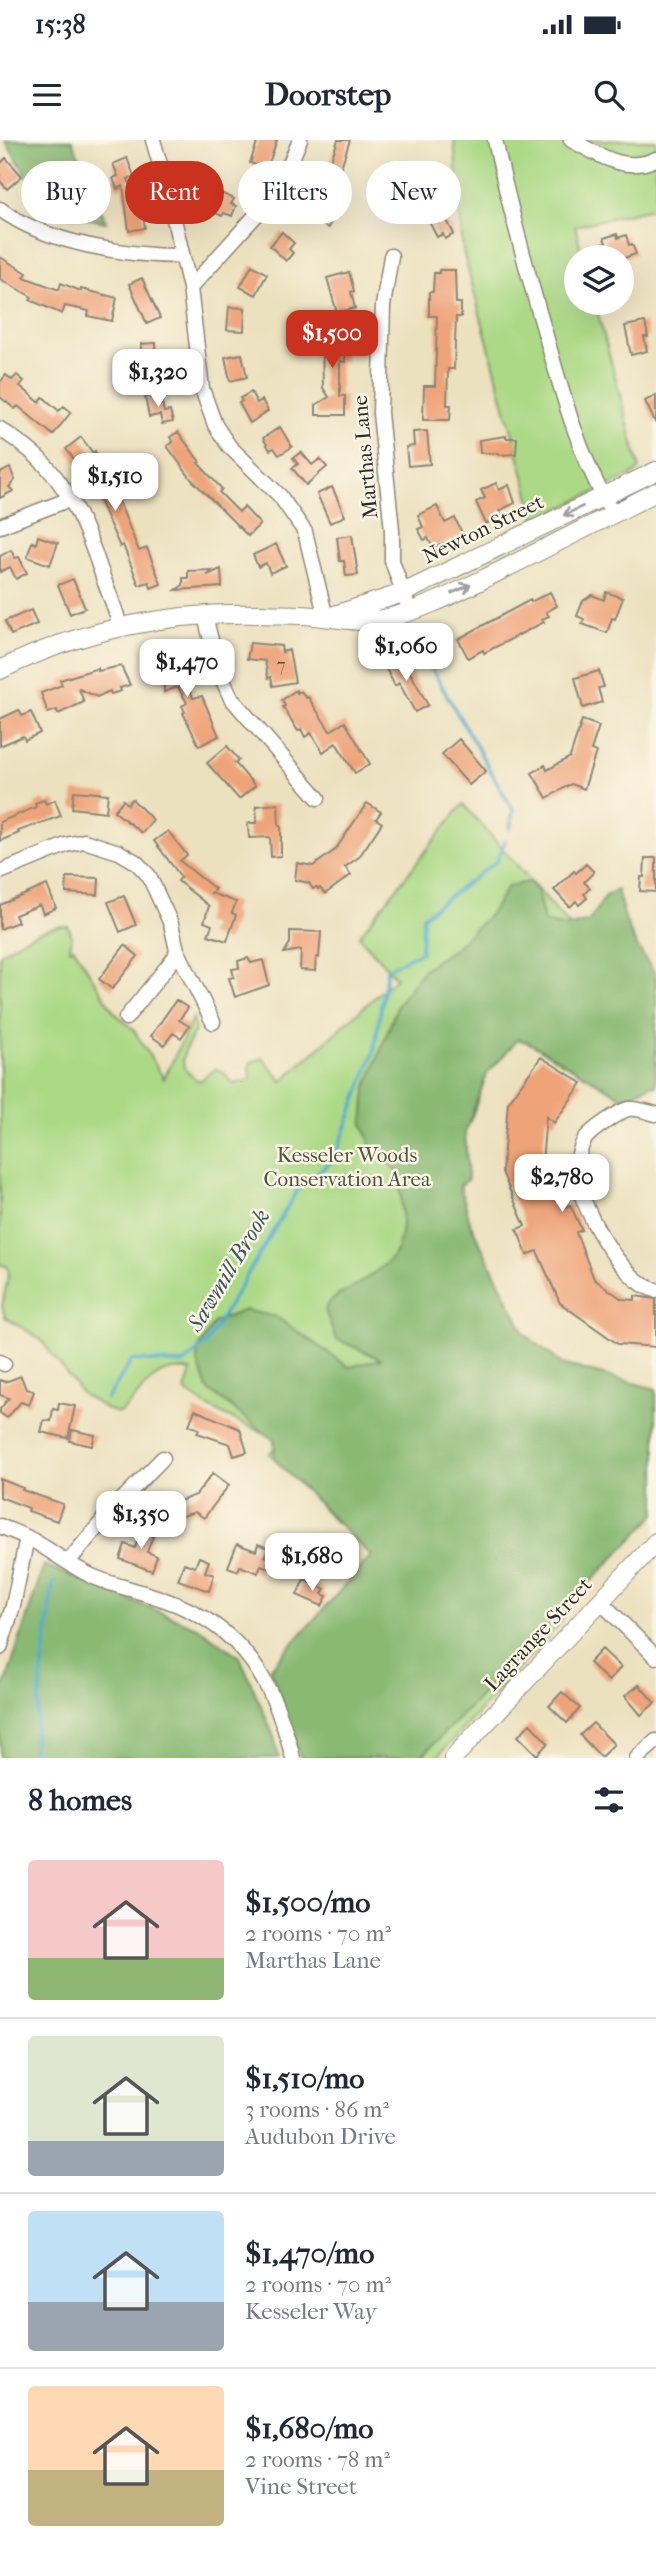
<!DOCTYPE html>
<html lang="en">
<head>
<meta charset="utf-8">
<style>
	body { margin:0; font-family:"IM FELL French Canon",serif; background:#f2f2f3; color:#1f2937; height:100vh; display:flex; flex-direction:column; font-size:26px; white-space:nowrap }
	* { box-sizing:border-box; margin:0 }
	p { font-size:23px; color:#747a83 }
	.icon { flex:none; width:38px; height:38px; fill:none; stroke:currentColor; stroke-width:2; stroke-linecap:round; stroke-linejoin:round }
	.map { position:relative; height:1618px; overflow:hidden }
	.drawer { display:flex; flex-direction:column; background:#fff; flex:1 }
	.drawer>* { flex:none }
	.top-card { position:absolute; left:21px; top:21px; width:614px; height:63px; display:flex; gap:14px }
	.tools { position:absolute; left:564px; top:105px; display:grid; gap:14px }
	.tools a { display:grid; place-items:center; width:70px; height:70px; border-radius:50%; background:#fff; box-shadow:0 7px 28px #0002; font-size:35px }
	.price { position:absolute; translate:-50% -60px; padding:0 16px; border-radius:14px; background:#fff; color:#222; font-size:23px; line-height:46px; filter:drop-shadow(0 2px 4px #0008) }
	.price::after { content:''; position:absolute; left:50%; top:42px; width:21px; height:16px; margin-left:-10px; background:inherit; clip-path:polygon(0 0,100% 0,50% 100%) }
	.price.current { background:#c8321e; color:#fff }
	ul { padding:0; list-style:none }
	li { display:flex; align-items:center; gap:21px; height:175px; padding:0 28px }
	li+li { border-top:2px solid #e0e1e3 }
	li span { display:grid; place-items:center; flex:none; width:196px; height:140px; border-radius:7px; color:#555 }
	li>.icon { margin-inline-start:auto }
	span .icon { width:84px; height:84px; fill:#fffc; stroke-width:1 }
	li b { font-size:30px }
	h2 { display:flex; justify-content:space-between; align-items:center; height:84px; padding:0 28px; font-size:30px }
	.chip { padding:0 24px; border-radius:32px; background:#fff; box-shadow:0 7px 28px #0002; font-size:24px; line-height:63px }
	.chip.current { background:#c8321e; color:#fff }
	.status { display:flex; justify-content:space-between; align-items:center; height:49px; padding:0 35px; background:#fff; direction:ltr }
	.status svg { height:19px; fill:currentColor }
	header { display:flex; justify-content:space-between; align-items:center; height:91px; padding:0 28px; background:#fff; font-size:32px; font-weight:700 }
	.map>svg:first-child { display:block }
	.green { fill:#acd986; stroke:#6c8258; stroke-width:2 }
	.forest { fill:#89b973; stroke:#5a724f; stroke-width:2 }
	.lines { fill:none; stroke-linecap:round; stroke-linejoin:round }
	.stream { stroke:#4daccc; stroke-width:3.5 }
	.building { fill:#eea378 }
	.minor-casing { stroke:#8c8675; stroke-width:17 }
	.major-casing { stroke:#8c8675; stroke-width:20 }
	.minor { stroke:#fff; stroke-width:14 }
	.major { stroke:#fff; stroke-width:18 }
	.oneway { stroke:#a0a0a0 }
	.labels { text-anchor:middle; stroke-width:5; stroke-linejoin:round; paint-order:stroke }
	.number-label { font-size:18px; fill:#5c493e }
	.street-label { font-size:21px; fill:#2b2b2b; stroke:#fcf5e5 }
	.park-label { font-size:21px; fill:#4b5642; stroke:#fcf5e5 }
	.water-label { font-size:23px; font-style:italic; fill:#375863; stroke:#fcf5e5 }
</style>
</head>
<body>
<div class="status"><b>15:38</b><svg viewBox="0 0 49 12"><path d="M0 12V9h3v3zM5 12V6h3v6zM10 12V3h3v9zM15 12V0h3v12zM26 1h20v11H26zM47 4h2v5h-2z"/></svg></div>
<header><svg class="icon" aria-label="menu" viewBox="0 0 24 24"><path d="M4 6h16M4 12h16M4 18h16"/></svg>Doorstep<svg class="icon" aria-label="search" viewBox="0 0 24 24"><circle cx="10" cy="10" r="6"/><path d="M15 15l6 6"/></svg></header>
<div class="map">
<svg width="656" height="1618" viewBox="0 0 656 1618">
	<rect width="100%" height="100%" fill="#fcf5e5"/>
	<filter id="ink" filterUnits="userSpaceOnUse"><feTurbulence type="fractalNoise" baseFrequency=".0143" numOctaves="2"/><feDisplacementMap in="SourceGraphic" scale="14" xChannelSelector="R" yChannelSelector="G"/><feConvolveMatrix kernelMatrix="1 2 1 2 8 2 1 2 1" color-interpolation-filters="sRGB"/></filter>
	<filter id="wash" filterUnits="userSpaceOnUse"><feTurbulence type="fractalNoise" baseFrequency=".00686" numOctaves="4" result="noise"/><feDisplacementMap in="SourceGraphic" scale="28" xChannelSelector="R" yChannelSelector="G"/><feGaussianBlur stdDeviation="1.57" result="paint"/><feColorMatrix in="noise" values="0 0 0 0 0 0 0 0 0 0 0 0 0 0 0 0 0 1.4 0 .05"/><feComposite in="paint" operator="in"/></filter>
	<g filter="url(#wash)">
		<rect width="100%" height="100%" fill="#ece1bf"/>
		<path class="green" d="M454,0H656V67L575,86L583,117H576V163H595L640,329L634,334L536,380L463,111Z
			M463,664L580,797L496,904L472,977L452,1019L564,1462V1475L559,1485L436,1618H301L273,1537L385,1412L336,1383L281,1323L269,1314L282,1299C246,1286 216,1274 185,1251L191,1231C149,1223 146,1254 119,1273L108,1270L82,1254L40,1199L5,1177L2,1166L9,1132L7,1126L0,1125V814C19,801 43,786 68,786L72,796L70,809L74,808L114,872L133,889L164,939L193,878L195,891C184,911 173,926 199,941L216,929C237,935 221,951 250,939V923L263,918L282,941L396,838L359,796Z"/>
		<path class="forest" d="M5,0H72L106,82L49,72Z
			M529,742L537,750L544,782L566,787L589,781L607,754L617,750L626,782L635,803L656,835V946L651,945L624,958L529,903L518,899L487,934L465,993L468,1039L460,1046L471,1085L525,1194L562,1224L656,1249V1374L420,1618H301L270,1529L371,1416L275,1320L274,1300L207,1249L197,1220L199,1208L214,1182L245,1170L276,1177L349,1227L381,1219L336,1199L325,1170C330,1158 341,1154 353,1147C363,1141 385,1126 392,1117C408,1096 401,1057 398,1032L371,1006L363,984L366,949L398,864L424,829L456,807L491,773L508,746Z
			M44,1425L199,1488L240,1517L274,1597L279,1618H0V1551L6,1542Z"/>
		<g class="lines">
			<path class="stream" d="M418,505L513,670L510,689
				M107,1259L132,1220L183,1224L206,1204L300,1046L334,1020L374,912L387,829L421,812L423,776L497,721L505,701
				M32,1618L53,1442"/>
		</g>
		<g id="blocks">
			<path class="building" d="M258,0H277L267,29L250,23Z
				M338,0H350L340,30L329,26Z
				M6,18L22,36L7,49L0,41V24Z
				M127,18L134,36L128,39L135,56L140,55L145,88L129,91L123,46L117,49L113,38L118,36L113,24Z
				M210,48L234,59L231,64L236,66L232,76L224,73L222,76L202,67Z
				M333,51L344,56L328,88L306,76L316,56L327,62Z
				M437,61L454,94L445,99L443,94L437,97L423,70Z
				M282,92L294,103L289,109L293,113L286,121L270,106Z
				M617,94L618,98L626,95L629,105L632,104L636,114L621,119V117H602L598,105L606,103L604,98Z
				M0,117L27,133L24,137L59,150L61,143L81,151V149L117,158L112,181L88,176L89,171L65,166L62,174L30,160L32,157L0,139Z
				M252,125L267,134L256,155L240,147Z
				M439,130H455L456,163H461V177H456L454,229H448L447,265H451L450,280H423L424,246H435L437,176H429V152H433L434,133H439Z
				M349,132L354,151L351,152L355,168L337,173L327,138Z
				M142,138L160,178L147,184L129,144Z
				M229,167L245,168L244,191L227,190Z
				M645,182L648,197H644L647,211L631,215L625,186Z
				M327,186L346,187L345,222L340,221V256H345V275H316V265L329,257L323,248L322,205H319V189H327Z
				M156,203L158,234L142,235L141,204Z
				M242,214L247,237L230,241L225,217Z
				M6,235L12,240L17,235L24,241L20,246L39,262L43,257L59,271L64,266L71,272L53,295L18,266L15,269L0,257V242Z
				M251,252L257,263L262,260L268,271L250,283L239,263L242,261L240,258Z
				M160,254L164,272L170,271L173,282L162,284L160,275L149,277L145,257Z
				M656,255V284L645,261Z
				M280,287L292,307L279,315L274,308L270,310L263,298Z
				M427,291L430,324L408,326L406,307L414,306L413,292Z
				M178,292L200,322L198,323L222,349L219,352L239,372L244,367L260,384L248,396L192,340L167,306L173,302L170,297Z
				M506,296V298H517L516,314L499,315V313H480L479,300Z
				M81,297L93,313L95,311L109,345L118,342L124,357L118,359L139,411L147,408L161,444L151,448L149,442L139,445L123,405L120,407L85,329L83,331L66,309Z
				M301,312L312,325L320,319L327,327L306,345L292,328L298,324L293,318Z
				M10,328L15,340L9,347L13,351L0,358V333Z
				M496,343L499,350L509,345L515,363L499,371L502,376L486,384L476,362L485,358L481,350Z
				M332,347L345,376L330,383L317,354Z
				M437,366L445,383L455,378L463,395L433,408L428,398L424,400L418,389L423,387L418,375Z
				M352,395L358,435L346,436L344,421H340L337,397Z
				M38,396L58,403L50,425L27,417L32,402L36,404Z
				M276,404L286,426L270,433L266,423L258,427L253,415Z
				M11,410L15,418L19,417L27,433L16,439L10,427L0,432V416Z
				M221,429L222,447L176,450L183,445V438H188V431L212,430L207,435Z
				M73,439L85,468L70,474L58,445Z
				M550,452L557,466L546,472L549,476L542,479L544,482L484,513L483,510L468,518L458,499L530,460L531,462Z
				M606,452L623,458L615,479L612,478L607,493L582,484L584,479L577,476L583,461L592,455L604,460Z
				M31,470L37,484L11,495L5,481Z
				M250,503L281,506L282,512L289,510L295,542L273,546L271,537L268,538L265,521L247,519Z
				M168,510L173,524L180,522L193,558L202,556L219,596L199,606L183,573L185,572L182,566L187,563L178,547L164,552V544L161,533L157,532L159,529L154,515Z
				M401,516L428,565L415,572L399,543L395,546L384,525Z
				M121,526L130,545L120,548L121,551L111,554L110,551L97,557L79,549L84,562L58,574L57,570L48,573L41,553L62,545L60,540L98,528V531Z
				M599,531L604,547L598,548L602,562L583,568L575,538Z
				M296,550L297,553L301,551L306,558L308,557L330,591L345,582L370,624L355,633L336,603L323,612L311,593L305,597L301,589L298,591L283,567L285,566L282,560Z
				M19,570L22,576L31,572L40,593L25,600L23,596L0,606V579Z
				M582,580L599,586L591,610L596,612L584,649L571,644L547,658L532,633L545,625L547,630L570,617Z
				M459,599L486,631L469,645L442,614Z
				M227,606L239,620L235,623L255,646L239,659L207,623Z
				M74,651L108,654L106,672L72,668Z
				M132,659L153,680L142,693L114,671L123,660L128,664Z
				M44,660L46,664L55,660L61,676L18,691L19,693L0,701V682L36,667L35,663Z
				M367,663L381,672L376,679L382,683L359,717L345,727L351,735L325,754L320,748L318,749L316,747L313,749L309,743L295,740L297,723L313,726L335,710Z
				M278,664L279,686H281V716L271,717L270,697L249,698L248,683H257L256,666Z
				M168,691L187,715L180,721L215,749L211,753L236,762L232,773L236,775L227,801L208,795L212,785L204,782L209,766L178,741L181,737L154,701Z
				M645,718H656V752L640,751L641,737H644Z
				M586,724L594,732L584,742L590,748L584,754L587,758L579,765L576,761L570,767L554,750L574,731L576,733Z
				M67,737L99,738L98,755L66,753Z
				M47,745L56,768L43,774L40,765L15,775L18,782L0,789V765Z
				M124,756L136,785L120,792L108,762Z
				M290,791L321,792L319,818L316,817L315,831L300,830L301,810L284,813L290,803Z
				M125,805L138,816L112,849L99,839Z
				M248,818L251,823L263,820L269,845L235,857L229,838L234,837L232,829L239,828L238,821Z
				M176,860L188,868L179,880L189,886L181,898L173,893L164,905L151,896Z
				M541,917L582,943L554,983L546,976L542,1023L565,1067L570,1065L582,1090L576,1092L594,1139L622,1159L635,1160V1156L656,1159V1207L618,1204L560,1163L537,1111L527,1115L517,1089L525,1086L502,1032L508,963Z
				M21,1236L26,1249L34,1251L29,1265L21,1262L7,1278L0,1273V1269L9,1258L0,1255V1240L5,1242Z
				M59,1263L75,1266L68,1298L41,1292L44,1280L51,1281L53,1269L58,1270Z
				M195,1270L240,1289L247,1312L234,1316L230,1304L197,1293L199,1289L189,1285Z
				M72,1290L95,1295L92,1306L70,1301Z
				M213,1333L229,1345L204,1378L195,1372L179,1377L174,1363L196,1355Z
				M0,1339L23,1348L22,1350L63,1364L57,1381L28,1371L29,1368L0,1357Z
				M142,1387L155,1391L147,1412L157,1416L152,1431L120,1419L125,1404L135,1408Z
				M237,1404L256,1411L258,1404L268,1408L265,1416L274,1420L271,1429L261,1425L258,1433L240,1426L238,1431L228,1427Z
				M199,1417L209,1421L205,1432L214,1435L209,1451L178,1440L184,1423L195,1427Z
				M304,1439L325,1449L322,1454L327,1456L322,1466L297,1455Z
				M602,1509L621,1527L609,1541L589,1523Z
				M639,1545L655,1563L641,1575L625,1556Z
				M562,1552L580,1568L567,1583L549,1566Z
				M593,1583L614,1604L601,1617L580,1595Z
				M530,1584L548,1603L537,1615L518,1596Z"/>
		</g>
	</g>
	<g filter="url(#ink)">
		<use href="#blocks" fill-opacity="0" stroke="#8c8675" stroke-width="2"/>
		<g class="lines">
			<defs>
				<path id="minor" d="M153,0L167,49L190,148L202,249L215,285L229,306L280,356L305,392L326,478
					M495,0C509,66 527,131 546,196C562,253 579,314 608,365
					M571,0C598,14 624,34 656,19
					M0,69C45,103 127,116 182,116
					M391,116L383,166L380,273L392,390V421L407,463
					M190,148L278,51L300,0
					M0,289C12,297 24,305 35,315C69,345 87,389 101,431C107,450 116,468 120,487
					M0,386L70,359
					M205,476L219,532L231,558L318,658
					M0,732L66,705L84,701L119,712L136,722L149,736L171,784L177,810L213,882
					M126,878L175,817L177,810
					M656,974C648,972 637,968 629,969C621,970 590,991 585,999C581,1005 576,1023 576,1030C577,1062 622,1144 656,1150
					M0,1222L4,1224
					M0,1386C13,1392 27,1396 39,1404C57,1415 74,1428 94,1437C117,1447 142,1451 165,1460C243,1487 274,1542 293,1618
					M68,1422L110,1372L163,1318
					M600,1461L656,1517
					M0,1508L13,1466L27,1397
					M637,1618L656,1601"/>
				<path id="major" d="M328,477L403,453L656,331
					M0,530C79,490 173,471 261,474C279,475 297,474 314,476C337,478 359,484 383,479C423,471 463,449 500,431C552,405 604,379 656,352
					M453,1618L656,1402"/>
			</defs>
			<use href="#minor" class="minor-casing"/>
			<use href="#major" class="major-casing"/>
			<use href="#minor" class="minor"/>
			<use href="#major" class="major"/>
		</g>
		<defs><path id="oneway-shaft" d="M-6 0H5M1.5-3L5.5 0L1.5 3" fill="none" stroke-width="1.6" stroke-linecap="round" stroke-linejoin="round" transform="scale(1.75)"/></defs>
		<g class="oneway">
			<use href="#oneway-shaft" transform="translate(573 371) rotate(154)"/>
			<use href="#oneway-shaft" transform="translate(461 449) rotate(-24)"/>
		</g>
	</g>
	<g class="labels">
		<g class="number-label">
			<text x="281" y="531">7</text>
		</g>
		<g class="street-label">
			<text transform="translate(365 317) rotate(-95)" y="7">Marthas Lane</text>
			<text transform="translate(483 389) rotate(-26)" y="7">Newton Street</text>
			<text transform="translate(538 1494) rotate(-47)" y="7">Lagrange Street</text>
		</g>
		<g class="park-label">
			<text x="347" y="1022">Kesseler Woods<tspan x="347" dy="24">Conservation Area</tspan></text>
		</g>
		<g class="water-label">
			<text transform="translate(228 1130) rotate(-59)" y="8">Sawmill Brook</text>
		</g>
	</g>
</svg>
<div class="tools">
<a><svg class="icon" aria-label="layers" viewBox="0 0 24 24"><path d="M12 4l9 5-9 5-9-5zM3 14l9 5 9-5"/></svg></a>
</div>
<b class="price current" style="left:332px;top:230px">$1,500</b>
<b class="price" style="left:158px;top:269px">$1,320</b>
<b class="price" style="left:115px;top:373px">$1,510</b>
<b class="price" style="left:406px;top:543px">$1,060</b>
<b class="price" style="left:187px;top:559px">$1,470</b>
<b class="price" style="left:562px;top:1074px">$2,780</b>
<b class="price" style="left:141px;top:1411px">$1,350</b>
<b class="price" style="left:312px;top:1453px">$1,680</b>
<div class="top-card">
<a class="chip">Buy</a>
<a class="chip current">Rent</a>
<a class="chip">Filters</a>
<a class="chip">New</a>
</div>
</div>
<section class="drawer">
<h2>8 homes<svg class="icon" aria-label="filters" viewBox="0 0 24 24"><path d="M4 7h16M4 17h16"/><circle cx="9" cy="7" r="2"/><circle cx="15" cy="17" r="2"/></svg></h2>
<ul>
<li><span style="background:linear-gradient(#f6c9c9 70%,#8fb573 0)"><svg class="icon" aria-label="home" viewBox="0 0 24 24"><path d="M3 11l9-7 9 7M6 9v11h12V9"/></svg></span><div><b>$1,500/mo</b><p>2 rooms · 70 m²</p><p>Marthas Lane</p></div></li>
<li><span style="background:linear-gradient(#dfe7d0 75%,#9aa5b1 0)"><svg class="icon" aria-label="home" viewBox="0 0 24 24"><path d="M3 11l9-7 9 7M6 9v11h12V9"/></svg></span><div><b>$1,510/mo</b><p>3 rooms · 86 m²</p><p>Audubon Drive</p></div></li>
<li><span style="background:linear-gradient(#bfe0f5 65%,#9aa5b1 0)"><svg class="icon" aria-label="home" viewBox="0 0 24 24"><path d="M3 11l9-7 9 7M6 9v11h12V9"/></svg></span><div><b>$1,470/mo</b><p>2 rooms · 70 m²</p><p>Kesseler Way</p></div></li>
<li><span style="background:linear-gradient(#ffd9b3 60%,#c2b280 0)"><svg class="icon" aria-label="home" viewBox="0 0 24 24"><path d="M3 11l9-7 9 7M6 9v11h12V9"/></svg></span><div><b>$1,680/mo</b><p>2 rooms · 78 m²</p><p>Vine Street</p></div></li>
</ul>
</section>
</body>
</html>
